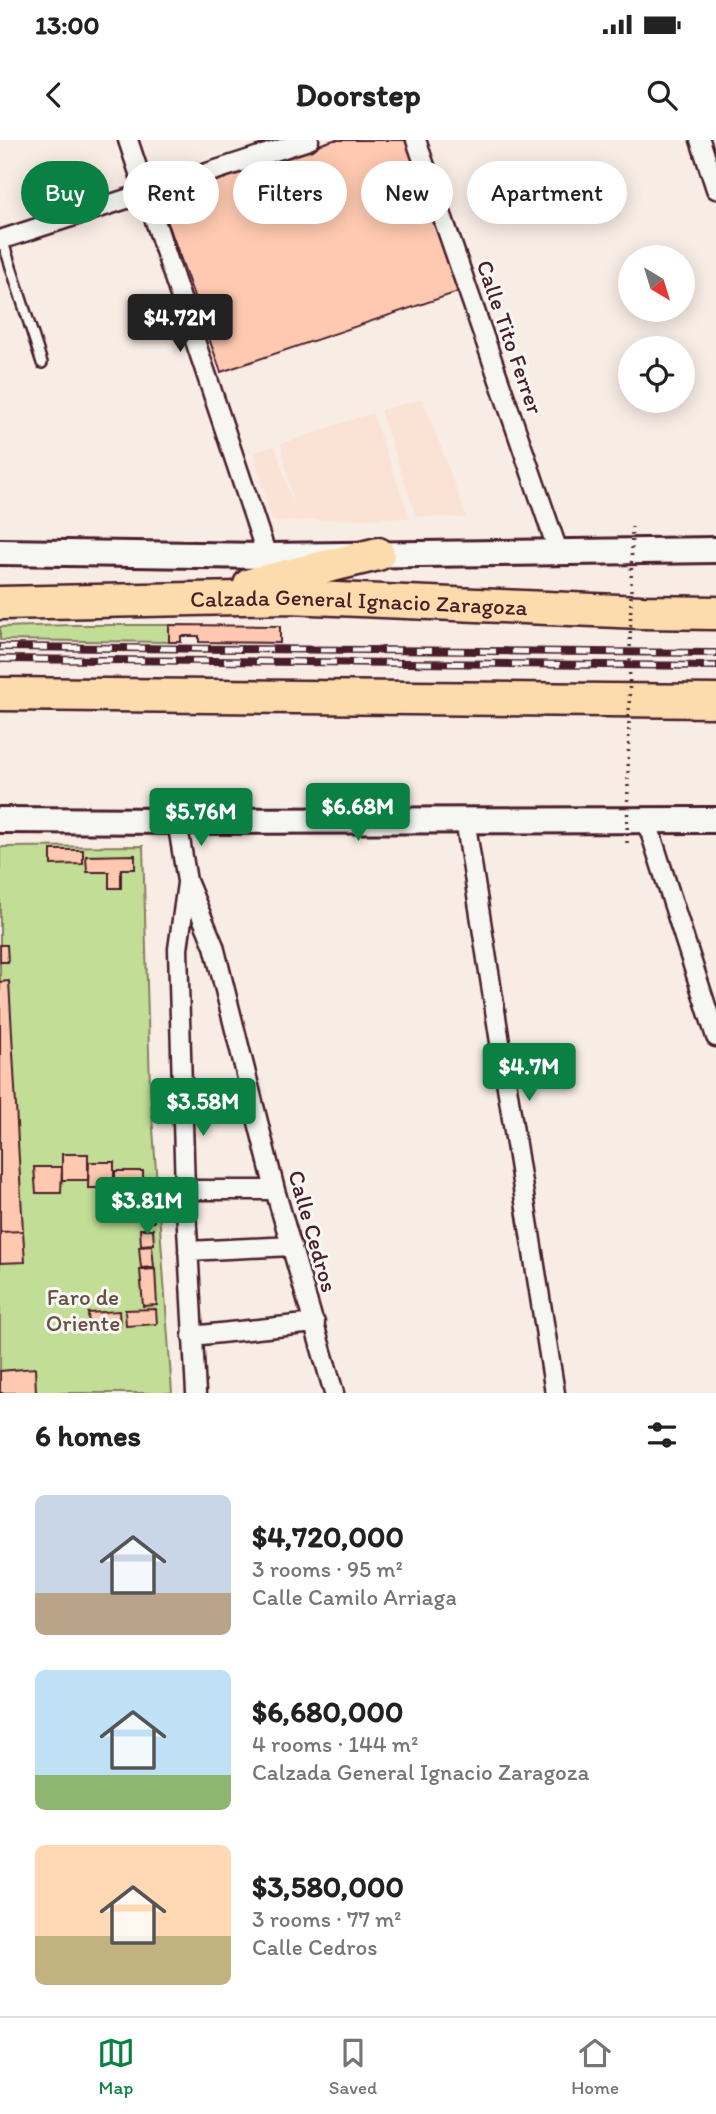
<!DOCTYPE html>
<html lang="en">
<head>
<meta charset="utf-8">
<style>
	body { margin:0; font-family:Itim,sans-serif; background:#f6f6f6; color:#222; height:100vh; display:flex; flex-direction:column; font-size:26px; white-space:nowrap }
	* { box-sizing:border-box; margin:0 }
	p { font-size:23px; color:#767676 }
	.icon { flex:none; width:38px; height:38px; fill:none; stroke:currentColor; stroke-width:2; stroke-linecap:round; stroke-linejoin:round }
	.map { position:relative; height:1253px; overflow:hidden }
	.sheet { display:flex; flex-direction:column; background:#fff; flex:1 }
	.sheet>* { flex:none }
	.top-card { position:absolute; left:21px; top:21px; width:676px; height:63px; display:flex; gap:14px }
	.needle { width:46px; rotate:142deg }
	.tools { position:absolute; left:618px; top:105px; display:grid; gap:14px }
	.tools a { display:grid; place-items:center; width:77px; height:77px; border-radius:50%; background:#fff; box-shadow:0 4px 18px #0003; font-size:35px }
	.price { position:absolute; translate:-50% -60px; padding:0 16px; border-radius:7px; background:#0b8043; color:#fff; font-size:23px; line-height:46px; filter:drop-shadow(0 2px 4px #0008) }
	.price::after { content:''; position:absolute; left:50%; top:42px; width:21px; height:16px; margin-left:-10px; background:inherit; clip-path:polygon(0 0,100% 0,50% 100%) }
	.price.active { background:#222; color:#fff }
	ul { padding:0; list-style:none }
	li { display:flex; align-items:center; gap:21px; height:175px; padding:0 35px }
	li span { display:grid; place-items:center; flex:none; width:196px; height:140px; border-radius:10px; color:#555 }
	li>.icon { margin-inline-start:auto }
	span .icon { width:84px; height:84px; fill:#fffc; stroke-width:1 }
	li b { font-size:30px }
	h2 { display:flex; justify-content:space-between; align-items:center; height:84px; padding:0 35px; font-size:30px }
	.tag { padding:0 24px; border-radius:32px; background:#fff; box-shadow:0 4px 18px #0003; font-size:24px; line-height:63px }
	.tag.active { background:#0b8043; color:#fff }
	.status { display:flex; justify-content:space-between; align-items:center; height:49px; padding:0 35px; background:#fff; direction:ltr }
	.status svg { height:19px; fill:currentColor }
	header { display:flex; justify-content:space-between; align-items:center; height:91px; padding:0 35px; background:#fff; font-size:32px; font-weight:800 }
	.tabs { display:flex; justify-content:space-around; align-items:center; height:98px; border-top:2px solid #e0e0e0; background:#fff; font-size:19px; color:#767676 }
	.tabs a { display:grid; justify-items:center; gap:4px }
	.tabs .active { color:#0b8043 }
	.map>svg:first-child { display:block }
	.built { fill:#fae2d5 }
	.green { fill:#c2de96; stroke:#867e60; stroke-width:2 }
	.building { fill:#fec9b0; stroke:#4a1f2b; stroke-width:2 }
	.lines { fill:none; stroke-linecap:round; stroke-linejoin:round }
	.lane-casing { stroke:#4a1f2b; stroke-width:14 }
	.street-casing { stroke:#4a1f2b; stroke-width:23 }
	.secondary-casing { stroke:#4a1f2b; stroke-width:30 }
	.highway-casing { stroke:#4a1f2b; stroke-width:37 }
	.lane { stroke:#f6f6f2; stroke-width:9 }
	.street { stroke:#f6f6f2; stroke-width:18 }
	.secondary { stroke:#f6f6f2; stroke-width:24 }
	.highway { stroke:#fcdcac; stroke-width:32 }
	.rail-casing { stroke:#4a1f2b; stroke-width:8 }
	.rail { stroke:#f6f6f2; stroke-width:5; stroke-dasharray:16; stroke-linecap:butt }
	.path-bridge { stroke:#4a1f2b; stroke-width:3.5; stroke-dasharray:2 5; stroke-linecap:butt }
	.labels { text-anchor:middle; stroke-width:6; stroke-linejoin:round; paint-order:stroke }
	.street-label { font-size:23px; fill:#4a1f2b; stroke:#f6f6f2 }
	.park-label { font-size:23px; fill:#684f46; stroke:#f6f6f2 }
</style>
</head>
<body>
<div class="status"><b>13:00</b><svg viewBox="0 0 49 12"><path d="M0 12V9h3v3zM5 12V6h3v6zM10 12V3h3v9zM15 12V0h3v12zM26 1h20v11H26zM47 4h2v5h-2z"/></svg></div>
<header><svg class="icon" aria-label="back" viewBox="0 0 24 24"><path d="M15 5l-7 7 7 7"/></svg>Doorstep<svg class="icon" aria-label="search" viewBox="0 0 24 24"><circle cx="10" cy="10" r="6"/><path d="M15 15l6 6"/></svg></header>
<div class="map">
<svg width="716" height="1253" viewBox="0 0 716 1253">
	<rect width="100%" height="100%" fill="#f8ede5"/>
	<filter id="ink" filterUnits="userSpaceOnUse"><feTurbulence type="fractalNoise" baseFrequency=".0143" numOctaves="2"/><feDisplacementMap in="SourceGraphic" scale="14" xChannelSelector="R" yChannelSelector="G"/><feConvolveMatrix kernelMatrix="1 2 1 2 8 2 1 2 1" color-interpolation-filters="sRGB"/></filter>
	<g filter="url(#ink)">
		<path class="built" d="M423,259L467,378L416,376L380,270Z
			M372,273L410,378L272,381L254,312L275,306L295,371L281,304Z"/>
		<path class="green" d="M74,485H169V502L0,500V487Z
			M143,706L150,947L172,1253H0V707Z"/>
		<path class="building" d="M334,0H408L461,151L221,232L158,55Z
			M169,485L280,486V503L199,502V496H181V502H169Z
			M51,710H83V724L51,725Z
			M135,715V729H121V748H109V732H87L86,716Z
			M0,805H7L8,822H0Z
			M9,841L23,1091L0,1092V842Z
			M62,1014H88V1040H62Z
			M89,1022H114V1048H88Z
			M34,1027H62L61,1053H36Z
			M115,1031H143V1060H115Z
			M154,1067V1082L141,1083V1068Z
			M140,1089H153L154,1104L141,1105Z
			M23,1091L25,1122L0,1123V1092Z
			M152,1106L154,1127L141,1128L139,1107Z
			M155,1129L157,1165L143,1166L140,1130Z
			M156,1169L157,1184L126,1186L125,1170Z
			M119,1171L120,1187L89,1188L88,1173Z
			M35,1228L36,1253H0V1231Z"/>
		<g class="lines">
			<defs>
				<path id="lane" d="M2,99L42,223"/>
				<path id="street" d="M128,0L267,416
					M416,0L558,411
					M700,0L716,49
					M0,100L309,0
					M465,679L555,1253
					M646,679L716,897
					M177,681L187,741L214,806L275,1050L334,1253
					M187,743L178,809L185,1050L196,1253
					M185,1050H275
					M188,1111L292,1106
					M192,1196L315,1183"/>
				<path id="secondary" d="M0,412L267,416L716,410
					M0,680L177,681L716,680"/>
				<g id="highway">
					<path d="M250,445L378,414"/>
					<path id="s1" d="M0,463L289,457L641,472L716,473"/>
					<path d="M0,554L716,561"/>
				</g>
			</defs>
			<use href="#lane" class="lane-casing"/>
			<use href="#street" class="street-casing"/>
			<use href="#secondary" class="secondary-casing"/>
			<use href="#highway" class="highway-casing"/>
			<use href="#lane" class="lane"/>
			<use href="#street" class="street"/>
			<use href="#secondary" class="secondary"/>
			<use href="#highway" class="highway"/>
			<defs>
				<path id="rail" d="M0,507L716,513
					M0,519L716,526"/>
			</defs>
			<use href="#rail" class="rail-casing"/>
			<use href="#rail" class="rail"/>
			<path class="path-bridge" d="M627,703L632,387"/>
		</g>
	</g>
	<g class="labels">
		<g class="street-label">
			<text transform="translate(510 197) rotate(71)" y="8">Calle Tito Ferrer</text>
			<text dy="8" stroke="none"><textPath href="#s1" startOffset="359">Calzada General Ignacio Zaragoza</textPath></text>
			<text transform="translate(313 1091) rotate(74)" y="8">Calle Cedros</text>
		</g>
		<g class="park-label">
			<text x="83" y="1165">Faro de<tspan x="83" dy="26">Oriente</tspan></text>
		</g>
	</g>
</svg>
<div class="tools">
<a><svg class="needle" viewBox="-14 -14 28 28"><path d="M0-13l5 13h-10z" fill="#e53935"/><path d="M0 13l5-13h-10z" fill="#767676"/></svg></a>
<a><svg class="icon" aria-label="locate" viewBox="0 0 24 24"><circle cx="12" cy="12" r="6"/><path d="M12 2v4M12 18v4M2 12h4M18 12h4"/></svg></a>
</div>
<b class="price active" style="left:180px;top:214px">$4.72M</b>
<b class="price" style="left:358px;top:703px">$6.68M</b>
<b class="price" style="left:201px;top:708px">$5.76M</b>
<b class="price" style="left:529px;top:963px">$4.7M</b>
<b class="price" style="left:203px;top:998px">$3.58M</b>
<b class="price" style="left:147px;top:1097px">$3.81M</b>
<div class="top-card">
<a class="tag active">Buy</a>
<a class="tag">Rent</a>
<a class="tag">Filters</a>
<a class="tag">New</a>
<a class="tag">Apartment</a>
</div>
</div>
<section class="sheet">
<h2>6 homes<svg class="icon" aria-label="filters" viewBox="0 0 24 24"><path d="M4 7h16M4 17h16"/><circle cx="9" cy="7" r="2"/><circle cx="15" cy="17" r="2"/></svg></h2>
<ul>
<li><span style="background:linear-gradient(#c9d6e8 70%,#b9a48a 0)"><svg class="icon" aria-label="home" viewBox="0 0 24 24"><path d="M3 11l9-7 9 7M6 9v11h12V9"/></svg></span><div><b>$4,720,000</b><p>3 rooms · 95 m²</p><p>Calle Camilo Arriaga</p></div></li>
<li><span style="background:linear-gradient(#bfe0f5 75%,#8fb573 0)"><svg class="icon" aria-label="home" viewBox="0 0 24 24"><path d="M3 11l9-7 9 7M6 9v11h12V9"/></svg></span><div><b>$6,680,000</b><p>4 rooms · 144 m²</p><p>Calzada General Ignacio Zaragoza</p></div></li>
<li><span style="background:linear-gradient(#ffd9b3 65%,#c2b280 0)"><svg class="icon" aria-label="home" viewBox="0 0 24 24"><path d="M3 11l9-7 9 7M6 9v11h12V9"/></svg></span><div><b>$3,580,000</b><p>3 rooms · 77 m²</p><p>Calle Cedros</p></div></li>
</ul>
</section>
<nav class="tabs">
<a class="active"><svg class="icon" aria-label="map" viewBox="0 0 24 24"><path d="M3 6l6-2 6 2 6-2v14l-6 2-6-2-6 2zM9 4v14M15 6v14"/></svg>Map</a>
<a><svg class="icon" aria-label="saved" viewBox="0 0 24 24"><path d="M7 4h10v16l-5-4-5 4z"/></svg>Saved</a>
<a><svg class="icon" aria-label="home" viewBox="0 0 24 24"><path d="M3 11l9-7 9 7M6 9v11h12V9"/></svg>Home</a>
</nav>
</body>
</html>
